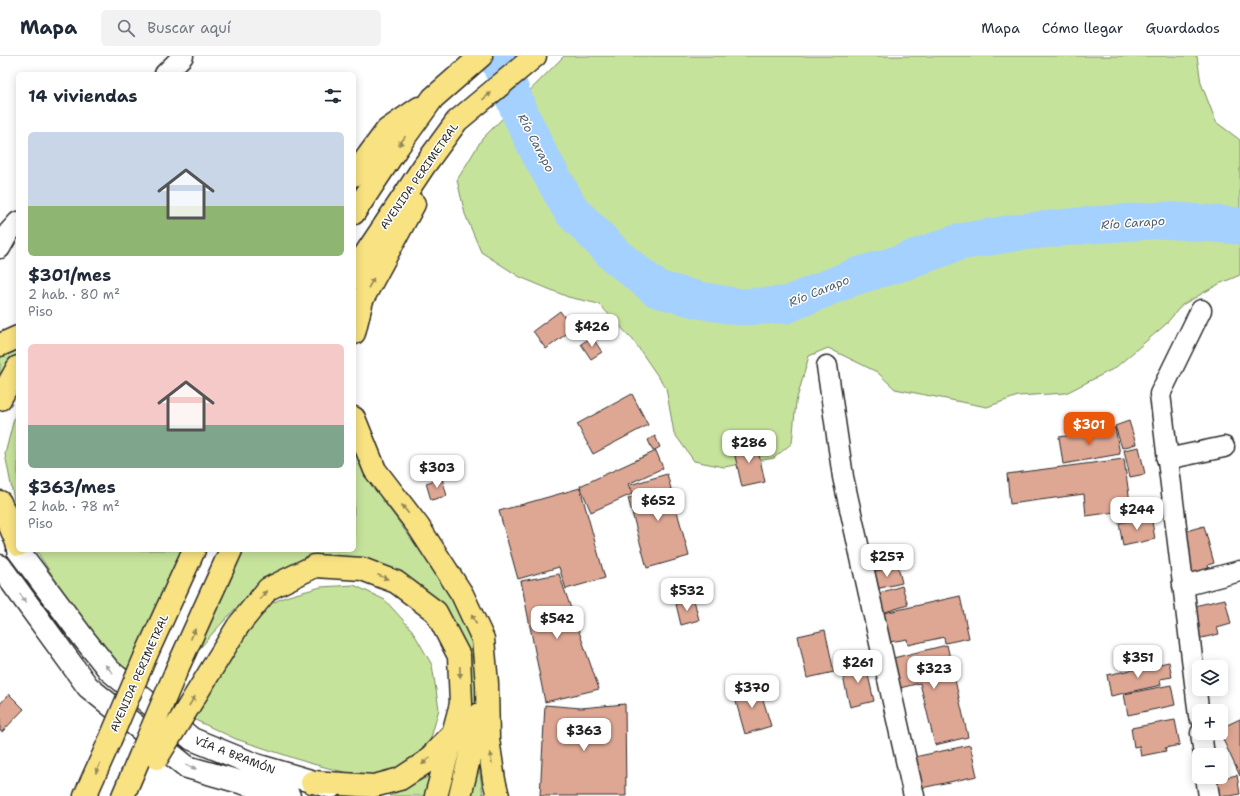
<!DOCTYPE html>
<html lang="es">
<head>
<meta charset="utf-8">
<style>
	body { margin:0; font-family:"Shantell Sans",sans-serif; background:#f2f2f3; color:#1f2937; height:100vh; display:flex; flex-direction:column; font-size:15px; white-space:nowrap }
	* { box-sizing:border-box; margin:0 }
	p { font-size:13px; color:#747a83 }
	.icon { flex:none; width:22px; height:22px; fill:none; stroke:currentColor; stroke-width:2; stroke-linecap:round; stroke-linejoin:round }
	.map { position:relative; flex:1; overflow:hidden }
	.panel { position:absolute; left:16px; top:16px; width:340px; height:480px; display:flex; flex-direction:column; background:#fff; border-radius:6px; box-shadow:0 2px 10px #0003 }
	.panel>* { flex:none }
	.buttons { position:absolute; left:1192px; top:604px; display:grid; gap:8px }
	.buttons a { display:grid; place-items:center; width:36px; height:36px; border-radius:6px; background:#fff; box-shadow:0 2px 10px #0003; font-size:20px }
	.price { position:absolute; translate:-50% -34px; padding:0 9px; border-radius:8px; background:#fff; color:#222; font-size:13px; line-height:26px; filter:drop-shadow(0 1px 2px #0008) }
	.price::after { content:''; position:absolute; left:50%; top:24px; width:12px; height:9px; margin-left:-6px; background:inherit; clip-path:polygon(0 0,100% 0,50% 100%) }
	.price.on { background:#ea580c; color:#fff }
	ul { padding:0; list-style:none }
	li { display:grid; align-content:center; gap:8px; height:212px; padding:0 12px }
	li span { display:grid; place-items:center; height:124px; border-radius:6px; color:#555 }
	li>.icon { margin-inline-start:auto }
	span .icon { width:72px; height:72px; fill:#fffc; stroke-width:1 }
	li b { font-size:17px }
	h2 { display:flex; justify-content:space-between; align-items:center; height:48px; padding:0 12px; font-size:17px }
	header { display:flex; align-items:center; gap:24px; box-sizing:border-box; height:56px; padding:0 20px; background:#fff; border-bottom:1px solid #e0e1e3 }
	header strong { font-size:19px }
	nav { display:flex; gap:22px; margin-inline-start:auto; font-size:14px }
	.search { width:280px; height:36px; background:#f2f2f3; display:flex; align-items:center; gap:10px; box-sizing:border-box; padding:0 14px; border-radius:6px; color:#747a83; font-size:15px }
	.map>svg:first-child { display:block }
	.green { fill:#c6e39b; stroke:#788763 }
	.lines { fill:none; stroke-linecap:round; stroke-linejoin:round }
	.river { stroke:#a4d1ff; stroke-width:37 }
	.building { fill:#dea794; stroke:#2b2b2b }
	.street-casing { stroke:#2b2b2b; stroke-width:23 }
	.secondary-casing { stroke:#2b2b2b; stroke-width:25 }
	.primary-casing { stroke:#2b2b2b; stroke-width:25 }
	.street { stroke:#fff; stroke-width:20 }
	.secondary { stroke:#fff; stroke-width:22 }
	.primary { stroke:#f8e281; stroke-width:22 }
	.primary-bridge-casing { stroke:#2b2b2b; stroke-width:25; stroke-linecap:butt }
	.primary-bridge { stroke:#f8e281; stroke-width:22 }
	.oneway { fill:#928656 }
	.oneway2 { fill:#a0a0a0 }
	.labels { text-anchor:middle; stroke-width:3; stroke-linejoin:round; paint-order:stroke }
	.street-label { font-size:11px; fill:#2b2b2b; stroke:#fff }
	.water-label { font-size:12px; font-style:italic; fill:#4f5d6b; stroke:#fff }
</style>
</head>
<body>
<header>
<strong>Mapa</strong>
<div class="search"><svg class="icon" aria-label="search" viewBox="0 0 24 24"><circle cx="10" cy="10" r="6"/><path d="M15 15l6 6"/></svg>Buscar aquí</div>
<nav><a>Mapa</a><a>Cómo llegar</a><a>Guardados</a></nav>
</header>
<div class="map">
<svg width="1240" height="740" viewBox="0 0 1240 740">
	<rect width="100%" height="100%" fill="#fff"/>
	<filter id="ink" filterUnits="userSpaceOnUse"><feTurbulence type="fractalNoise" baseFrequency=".025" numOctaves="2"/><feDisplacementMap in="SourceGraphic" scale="8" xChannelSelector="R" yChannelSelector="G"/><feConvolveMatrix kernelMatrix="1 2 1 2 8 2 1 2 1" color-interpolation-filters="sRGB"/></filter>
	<g filter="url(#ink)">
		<path class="green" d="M564,0H1197L1201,27L1216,66L1240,84V219L1219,228L1182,249L1165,269L1115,312L1066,337L1018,340L987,351L895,333L877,316L828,292L809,300L796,346L792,387L774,402L724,411L694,405L674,377L666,332L633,284L599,248L568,241L520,221L481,196L465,158L457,124L482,83Z
			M18,283V302L0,323V292Z
			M18,347V456L15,449L5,398Z
			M354,396L383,444L428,506L473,577L480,633L478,702L483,740H389L438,716L458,617L443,575L365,510L260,526L212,578L164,635L225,494H354Z
			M36,494H181L162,565L141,617L122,611L72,550Z
			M354,529L385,544L412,574L432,609L439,653L429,689L404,710L363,721L309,707L236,683L178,656L259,553L285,541L321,531Z"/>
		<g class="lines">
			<path class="river" d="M497,0L519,55L540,99L571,154L617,201L657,233L699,244L739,251L786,249L854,221L904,206L959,186L1020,176L1090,169L1164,164L1240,170"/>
		</g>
		<path class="building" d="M560,255L573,273L546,293L533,275Z
			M592,281L602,296L591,303L581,288Z
			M632,338L648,369L593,398L577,368Z
			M1129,365L1136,388L1122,392L1115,370Z
			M1115,372L1120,398L1063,408L1059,381Z
			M655,380L660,391L653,395L648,384Z
			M756,385L765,426L742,431L733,391Z
			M1139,391L1145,418L1130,421L1124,394Z
			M656,395L663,412L628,428L632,438L591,456L580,430Z
			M1124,403L1131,454L1086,460L1084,438L1010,448L1007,418Z
			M667,418L689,500L647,512L628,442L634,441L630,429Z
			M442,422L447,440L431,444L426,427Z
			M580,432L605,522L566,533L559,511L518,523L499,455Z
			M1151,460L1155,483L1123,490L1119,467Z
			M1204,470L1214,507L1208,509L1210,517L1192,522L1179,477Z
			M898,510L902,527L876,533L872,516Z
			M559,518L599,633L545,646L521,525Z
			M902,530L908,549L882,557L876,538Z
			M960,540L969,582L945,587L944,581L908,589L907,583L890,586L884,557Z
			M1225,543L1231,568L1217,572L1219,578L1197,583L1190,551Z
			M694,544L699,564L681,569L676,548Z
			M825,574L834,616L807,622L798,580Z
			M947,589L968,681L935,689L920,627L896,633L889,603Z
			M865,606L874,645L850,651L841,612Z
			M1169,606L1172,621L1160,623L1161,629L1111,640L1107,619Z
			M758,627L771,670L745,678L733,635Z
			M1171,629L1175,649L1128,659L1124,638Z
			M9,638L24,653L2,676L0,675V648Z
			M625,648L626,740H540L545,649L581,652Z
			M1240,663V720L1220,677L1221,672Z
			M1175,664L1180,689L1165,692L1166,695L1141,700L1139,690L1134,691L1131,672Z
			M970,689L977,720L917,733L910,702Z
			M1237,719L1240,738L1230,740H1213L1210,725Z"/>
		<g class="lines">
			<defs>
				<path id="street" d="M165,18L183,0
					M0,192L9,176L18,166
					M827,310L843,421L914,740
					M1167,403L1224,391
					M1183,530L1240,515
					M1199,660L1160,338L1201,254
					M1201,677L1204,699
					M1206,721L1209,740"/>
				<path id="secondary" d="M18,494L85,584L109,614L192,683L256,709L331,731
					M0,510L88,631L187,711L289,740"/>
				<path id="primary" d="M354,119L387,74L419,52
					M354,157L397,92L433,42L481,0
					M354,221L360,206L424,110L457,65L535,0
					M354,277L362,244L414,148
					M0,289L18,281
					M0,343L18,311
					M354,362L375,414L418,470L462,538L483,583L487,628L488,683L494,724L498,740
					M0,446L18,489
					M238,570L268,533L315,510L362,513L396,526L436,556L459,600L461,648L436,740
					M146,599L194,494
					M177,613L231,494
					M312,726L374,730L400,723L426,706L451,679
					M85,740L110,684
					M123,740L141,698
					M460,740L480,658"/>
			</defs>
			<use href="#street" class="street-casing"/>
			<use href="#secondary" class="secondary-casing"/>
			<use href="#primary" class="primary-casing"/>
			<use href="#street" class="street"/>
			<use href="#secondary" class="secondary"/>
			<use href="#primary" class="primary"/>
			<defs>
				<path id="primary-bridge" d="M110,684L146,599
					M141,698L177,613
					M157,702L238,570"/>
			</defs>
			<use href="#primary-bridge" class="primary-bridge-casing"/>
			<use href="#primary-bridge" class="primary-bridge"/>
		</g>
		<defs><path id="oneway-solid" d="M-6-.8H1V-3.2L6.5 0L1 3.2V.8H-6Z"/></defs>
		<g class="oneway">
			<use href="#oneway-solid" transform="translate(487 40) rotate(-40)"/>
			<use href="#oneway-solid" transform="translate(402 85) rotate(126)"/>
			<use href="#oneway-solid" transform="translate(371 227) rotate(-61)"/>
			<use href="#oneway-solid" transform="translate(405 453) rotate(-128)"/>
			<use href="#oneway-solid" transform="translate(383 521) rotate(22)"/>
			<use href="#oneway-solid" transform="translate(263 539) rotate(-51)"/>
			<use href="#oneway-solid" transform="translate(474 563) rotate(-116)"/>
			<use href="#oneway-solid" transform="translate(193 578) rotate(-66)"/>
			<use href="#oneway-solid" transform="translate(460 616) rotate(88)"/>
			<use href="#oneway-solid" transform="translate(192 645) rotate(-58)"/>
			<use href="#oneway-solid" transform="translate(491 702) rotate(-98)"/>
			<use href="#oneway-solid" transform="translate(426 705) rotate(139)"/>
			<use href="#oneway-solid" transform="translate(98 712) rotate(114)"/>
		</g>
		<g class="oneway2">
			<use href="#oneway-solid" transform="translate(23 542) rotate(54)"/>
			<use href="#oneway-solid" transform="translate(109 613) rotate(-134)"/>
			<use href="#oneway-solid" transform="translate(191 711) rotate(21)"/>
		</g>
	</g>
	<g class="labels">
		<g class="street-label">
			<text transform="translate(419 120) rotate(-55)" y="4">AVENIDA PERIMETRAL</text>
			<text transform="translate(139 617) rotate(-66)" y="4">AVENIDA PERIMETRAL</text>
			<text transform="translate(235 699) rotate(21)" y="4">VÍA A BRAMÓN</text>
		</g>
		<g class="water-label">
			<text transform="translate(536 87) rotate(62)" y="4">Río Carapo</text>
			<text transform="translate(1133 167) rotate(-4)" y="4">Río Carapo</text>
			<text transform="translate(819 235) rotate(-22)" y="4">Río Carapo</text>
		</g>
	</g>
</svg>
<div class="buttons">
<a><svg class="icon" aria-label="layers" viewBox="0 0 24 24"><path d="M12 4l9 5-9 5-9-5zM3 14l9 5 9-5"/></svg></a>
<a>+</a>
<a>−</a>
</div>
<b class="price" style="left:592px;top:292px">$426</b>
<b class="price on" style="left:1089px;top:390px">$301</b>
<b class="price" style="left:749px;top:408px">$286</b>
<b class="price" style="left:437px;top:433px">$303</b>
<b class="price" style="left:658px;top:466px">$652</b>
<b class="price" style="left:1137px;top:475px">$244</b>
<b class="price" style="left:887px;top:522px">$257</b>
<b class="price" style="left:687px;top:556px">$532</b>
<b class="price" style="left:557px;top:584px">$542</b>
<b class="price" style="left:1138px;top:623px">$351</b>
<b class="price" style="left:858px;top:628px">$261</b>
<b class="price" style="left:934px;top:634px">$323</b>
<b class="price" style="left:752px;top:653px">$370</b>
<b class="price" style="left:584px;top:696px">$363</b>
<section class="panel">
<h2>14 viviendas<svg class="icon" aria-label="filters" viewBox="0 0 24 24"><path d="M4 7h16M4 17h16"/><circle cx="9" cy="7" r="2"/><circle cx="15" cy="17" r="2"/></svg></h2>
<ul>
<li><span style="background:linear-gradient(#c9d6e8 60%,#8fb573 0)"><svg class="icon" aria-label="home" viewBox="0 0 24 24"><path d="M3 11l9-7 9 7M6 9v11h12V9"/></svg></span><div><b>$301/mes</b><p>2 hab. · 80 m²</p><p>Piso</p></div></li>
<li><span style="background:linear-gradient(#f6c9c9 65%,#7fa58c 0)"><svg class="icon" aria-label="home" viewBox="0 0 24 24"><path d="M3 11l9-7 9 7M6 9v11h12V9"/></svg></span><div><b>$363/mes</b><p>2 hab. · 78 m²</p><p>Piso</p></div></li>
</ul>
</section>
</div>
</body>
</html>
